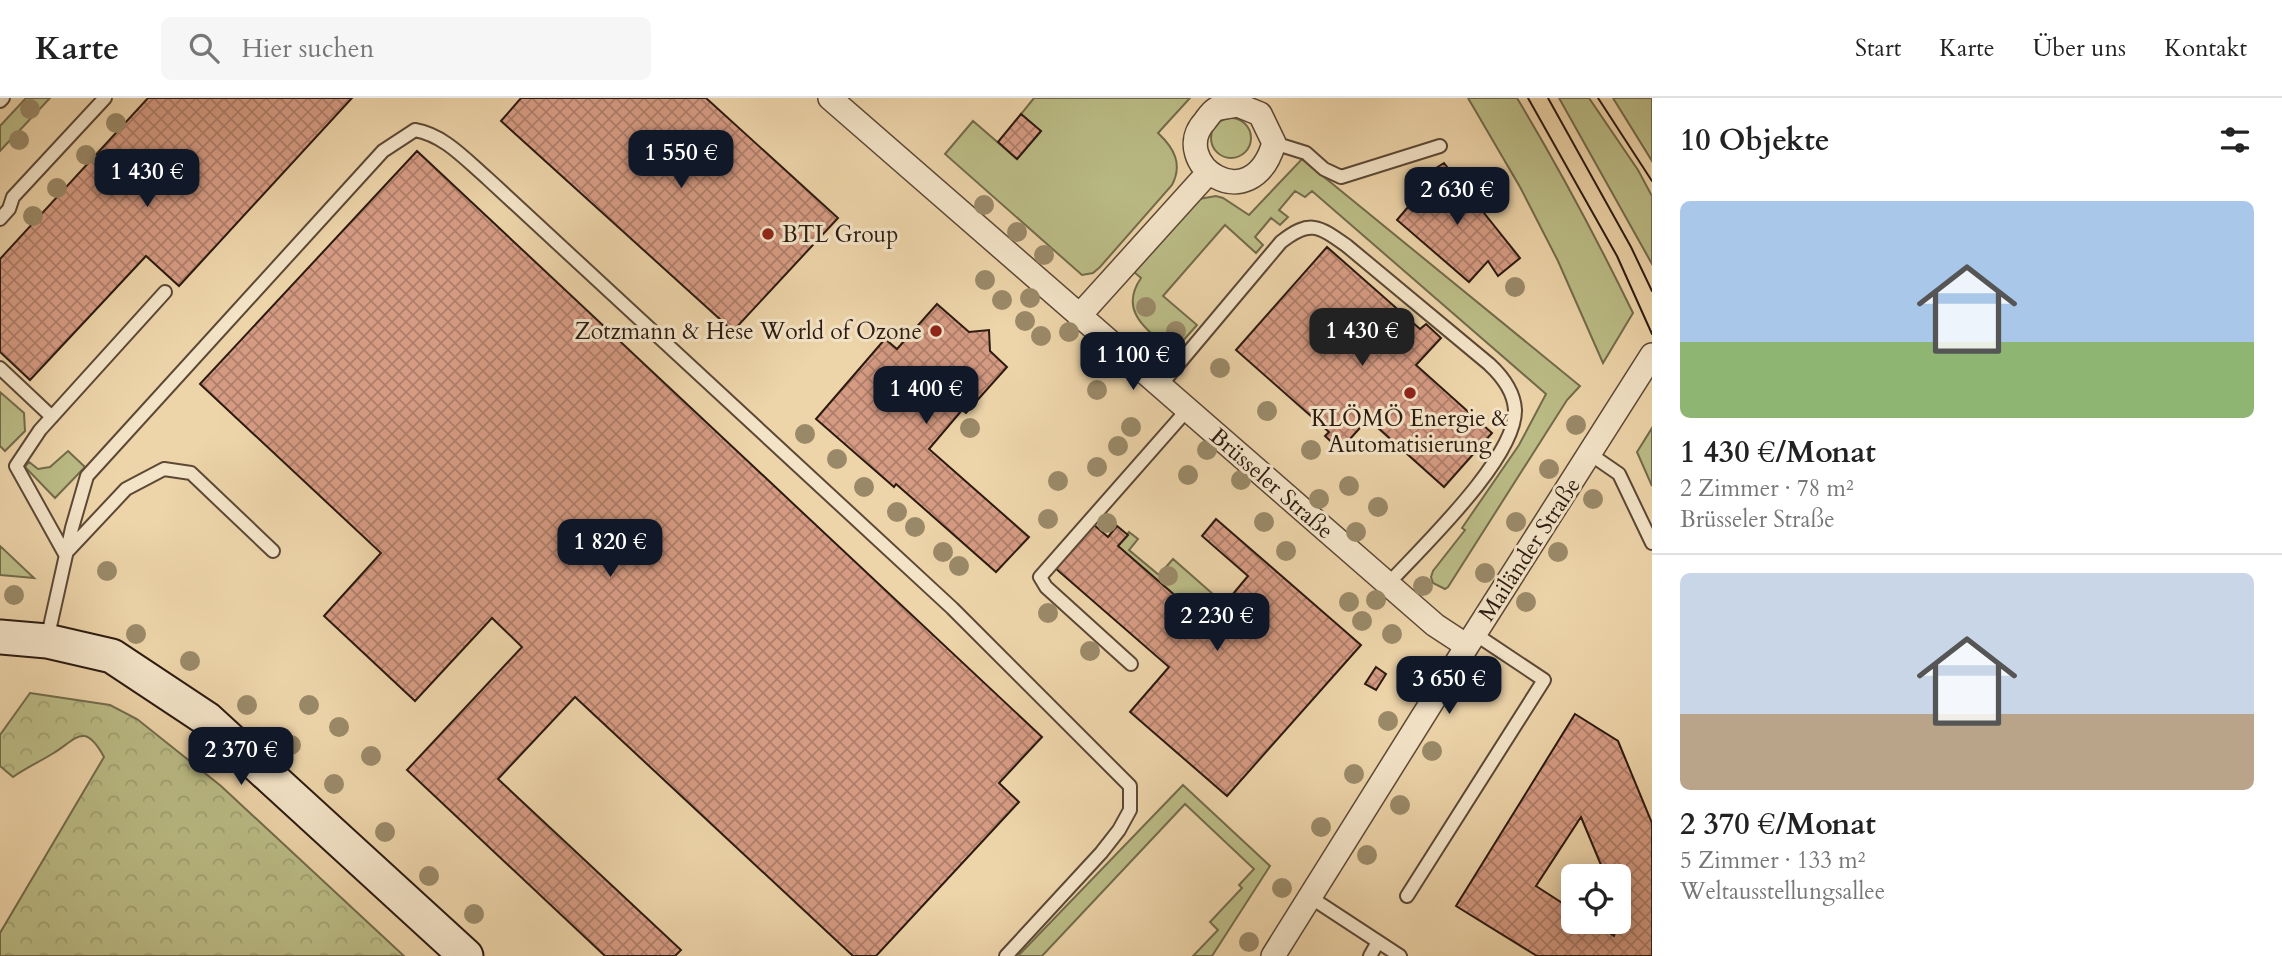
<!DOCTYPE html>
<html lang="de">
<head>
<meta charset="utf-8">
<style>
	body { margin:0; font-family:Cardo,serif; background:#f6f6f6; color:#222; height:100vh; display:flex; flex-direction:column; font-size:26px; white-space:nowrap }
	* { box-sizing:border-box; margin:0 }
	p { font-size:23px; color:#767676 }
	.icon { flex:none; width:38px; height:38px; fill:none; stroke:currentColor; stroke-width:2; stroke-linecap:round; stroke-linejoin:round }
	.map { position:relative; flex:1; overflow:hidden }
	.details { display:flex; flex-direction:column; background:#fff; width:630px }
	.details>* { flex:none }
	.tools { position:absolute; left:1561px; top:766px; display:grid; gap:14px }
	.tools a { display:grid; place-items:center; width:70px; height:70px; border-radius:10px; background:#fff; box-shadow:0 4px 18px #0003; font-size:35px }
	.price { position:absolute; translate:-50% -60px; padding:0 16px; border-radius:14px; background:#111827; color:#fff; font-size:23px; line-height:46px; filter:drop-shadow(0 2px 4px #0008) }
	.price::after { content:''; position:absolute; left:50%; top:42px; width:21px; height:16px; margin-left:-10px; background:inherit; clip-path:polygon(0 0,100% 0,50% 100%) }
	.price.active { background:#222; color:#fff }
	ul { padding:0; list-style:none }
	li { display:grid; align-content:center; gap:14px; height:371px; padding:0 28px }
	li+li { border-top:2px solid #e0e0e0 }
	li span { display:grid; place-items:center; height:217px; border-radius:10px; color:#555 }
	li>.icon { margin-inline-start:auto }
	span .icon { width:126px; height:126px; fill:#fffc; stroke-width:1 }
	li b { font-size:30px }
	h2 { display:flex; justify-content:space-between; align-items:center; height:84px; padding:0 28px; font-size:30px }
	header { display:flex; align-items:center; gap:42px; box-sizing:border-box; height:98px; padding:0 35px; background:#fff; border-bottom:2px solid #e0e0e0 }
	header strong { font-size:33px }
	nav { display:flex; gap:38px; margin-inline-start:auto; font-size:24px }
	.search { width:490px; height:63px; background:#f6f6f6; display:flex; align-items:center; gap:18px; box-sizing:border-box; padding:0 24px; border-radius:10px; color:#767676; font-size:26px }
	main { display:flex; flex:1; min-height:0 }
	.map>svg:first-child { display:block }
	.grass { fill:#bbbc86; stroke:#736b4b; stroke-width:2 }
	.forest { fill:url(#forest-crowns); stroke:#736b4b; stroke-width:2 }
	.building { fill:url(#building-cross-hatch); stroke:#2b1a10; stroke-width:2; fill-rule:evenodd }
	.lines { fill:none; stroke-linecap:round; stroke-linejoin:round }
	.service-casing { stroke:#5c4836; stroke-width:16 }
	.minor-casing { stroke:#5c4836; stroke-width:26 }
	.secondary-casing { stroke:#2b1a10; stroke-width:37 }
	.service { stroke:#f3e3c7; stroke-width:12 }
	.minor { stroke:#f3e3c7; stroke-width:23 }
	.secondary { stroke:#f3e3c7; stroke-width:33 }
	.tram { stroke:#2b1a10; stroke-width:2 }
	.tree { fill:#9a8968 }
	.poi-dot { fill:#8f2418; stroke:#f3e3c7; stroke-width:2.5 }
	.labels { text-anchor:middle; stroke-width:6; stroke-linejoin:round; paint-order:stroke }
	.poi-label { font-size:23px; fill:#2b1a10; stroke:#f3e3c7; text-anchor:start }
	.street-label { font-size:23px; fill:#2b1a10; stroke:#f3e3c7 }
</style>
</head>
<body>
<header>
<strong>Karte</strong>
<div class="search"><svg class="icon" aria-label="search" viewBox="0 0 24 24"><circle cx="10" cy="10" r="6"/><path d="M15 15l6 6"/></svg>Hier suchen</div>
<nav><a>Start</a><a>Karte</a><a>Über uns</a><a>Kontakt</a></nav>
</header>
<main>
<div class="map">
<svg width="1652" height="858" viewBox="0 0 1652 858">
	<defs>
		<pattern id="forest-crowns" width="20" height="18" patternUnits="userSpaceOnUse" patternTransform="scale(1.75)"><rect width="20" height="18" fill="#bbbc86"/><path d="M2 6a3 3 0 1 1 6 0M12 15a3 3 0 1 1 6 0" fill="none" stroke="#a1a173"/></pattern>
		<pattern id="building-cross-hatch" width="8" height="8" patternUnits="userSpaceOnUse" patternTransform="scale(1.75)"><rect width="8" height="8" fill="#d69b83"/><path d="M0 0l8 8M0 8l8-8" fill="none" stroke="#ae7e6a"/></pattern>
	</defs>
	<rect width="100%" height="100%" fill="#edd4a9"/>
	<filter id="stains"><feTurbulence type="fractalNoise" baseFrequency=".00286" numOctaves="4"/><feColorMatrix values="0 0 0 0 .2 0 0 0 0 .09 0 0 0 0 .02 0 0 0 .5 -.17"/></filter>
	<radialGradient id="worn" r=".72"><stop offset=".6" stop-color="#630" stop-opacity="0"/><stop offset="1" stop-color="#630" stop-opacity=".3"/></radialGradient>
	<path class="grass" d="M26,0H50L18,34L27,45L23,48L13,39L0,53V28Z
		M1034,0H1190L1158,35C1174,50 1183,66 1172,87L1100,169L1093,175L1082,177L945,56L973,23L1017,61L1041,33L1021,16Z
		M1468,0H1517C1559,70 1597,141 1633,215L1603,265L1558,163L1520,89Z
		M1559,0H1589L1638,72L1652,98V166Z
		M1613,0H1652V63Z
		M1211 40a20 20 0 1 1 40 0a20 20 0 1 1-40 0Z
		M1302,61L1580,288L1567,302L1448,489L1445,491L1433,485L1431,479L1433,473L1465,432L1462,430L1519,347L1546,296L1312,93L1305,99L1295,93L1279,112L1288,119L1280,127L1271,120L1255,139L1263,147L1256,155L1225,127L1163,198L1197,227L1173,254C1150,233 1117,215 1141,180L1134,174L1199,101L1216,98L1223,100L1249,117Z
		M0,294L24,315L25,333L5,353L0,348Z
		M1652,330V388L1637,354Z
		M68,353L85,369L55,400L25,369L29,364L38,371L50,369Z
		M1129,434L1138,441L1129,452L1159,477L1173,461L1214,497L1211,500L1215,504L1212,507L1219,513L1208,526L1118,448Z
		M0,448L34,480L0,477Z
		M1183,687L1270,768L1212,858H1193L1218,832L1210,824L1242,790L1239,787L1254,771L1185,706L1042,858H1018Z"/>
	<path class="forest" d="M30,595L110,607L137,621L221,688L404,858H0V835L104,659C84,622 76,642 52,656C39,664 26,670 13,679L0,668V637Z"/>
	<path class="building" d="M148,0H352L179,188L146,158L30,282L0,254V161Z
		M521,0H706L838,120L733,233L501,23Z
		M1021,16L1041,33L1017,61L998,44Z
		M417,53L1042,639L999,685L1019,704L876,858H853L575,599L498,681L681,852L675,858H605L407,672L522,549L492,520L415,603L324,518L381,455L200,286Z
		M1444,65L1520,160L1498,178L1488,163L1469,184L1397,122L1414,102L1419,106L1431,95L1420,80Z
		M1327,149L1420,231L1426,226L1441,240L1416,267L1492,335L1444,389L1368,321L1340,352L1325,338L1329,334L1236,252Z
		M937,206L969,234L989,232L990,253L1007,269L966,315L962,312L929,351L1029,439L996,474L896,386L894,389L816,321L885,241L897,251Z
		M1216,421L1361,547L1227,698L1130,614L1169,569L1055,470L1093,426L1108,439L1117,428L1128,437L1118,448L1208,526L1248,478L1202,438Z
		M1376,569L1386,576L1376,592L1365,586Z
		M1575,616L1618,643L1652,725V858H1537L1456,808ZM1581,719L1606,779H1619V811L1621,816L1614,838L1593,824H1573V812L1536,788Z"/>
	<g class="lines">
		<defs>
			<path id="service" d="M0,3L3,0
				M1274,45L1306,55L1324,71L1341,79L1440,48
				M0,121L9,111L13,99L105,0
				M165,194L40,332L16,368L65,456L126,391L164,371L191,375L273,453
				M0,270L52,319
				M1160,288L1281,144C1310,121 1319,128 1347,148L1489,266C1502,278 1514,293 1515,312C1516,360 1422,449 1389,485
				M1590,356L1619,376L1652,445
				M47,542L72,430L87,378L383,53L415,32C444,37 465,61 487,80L952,510L1130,688V712L1119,732L1101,755L1006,858
				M1131,566L1046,489L1040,479L1187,312
				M1407,798L1544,582L1475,536
				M1310,799L1400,858
				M1370,858L1378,844"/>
			<path id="minor" d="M830,0L1435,527L1467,548
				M1238,7L1260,16L1274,45C1251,124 1167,64 1205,23C1208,19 1212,13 1216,11C1223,9 1231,8 1238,7Z
				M1079,218L1208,75
				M1273,858L1467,548L1652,257"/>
			<path id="secondary" d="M0,539L47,543L112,558L207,621L466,858"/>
		</defs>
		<use href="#service" class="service-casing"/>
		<use href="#minor" class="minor-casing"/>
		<use href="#secondary" class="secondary-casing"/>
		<use href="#service" class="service"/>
		<use href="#minor" class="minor"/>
		<use href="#secondary" class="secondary"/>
		<path class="tram" d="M1528,0L1617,158L1652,236
			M1548,0L1631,149L1652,193
			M1598,0L1652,83"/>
	</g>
	<g class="tree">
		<circle cx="30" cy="11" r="10"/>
		<circle cx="116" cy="25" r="10"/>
		<circle cx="19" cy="42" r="10"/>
		<circle cx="86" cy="57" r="10"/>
		<circle cx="57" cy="90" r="10"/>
		<circle cx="984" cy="107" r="10"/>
		<circle cx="33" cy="118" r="10"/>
		<circle cx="1017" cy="134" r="10"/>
		<circle cx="1044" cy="157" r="10"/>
		<circle cx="985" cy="182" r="10"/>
		<circle cx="1515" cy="189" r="10"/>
		<circle cx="1030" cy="200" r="10"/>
		<circle cx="1002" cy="202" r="10"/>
		<circle cx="1146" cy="209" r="10"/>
		<circle cx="1025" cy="223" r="10"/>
		<circle cx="1176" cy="233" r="10"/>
		<circle cx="1069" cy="234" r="10"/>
		<circle cx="1041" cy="238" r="10"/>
		<circle cx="1146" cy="250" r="10"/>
		<circle cx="1220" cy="270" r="10"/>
		<circle cx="1097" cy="292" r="10"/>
		<circle cx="1267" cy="313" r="10"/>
		<circle cx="1576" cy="327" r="10"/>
		<circle cx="1131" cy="329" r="10"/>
		<circle cx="970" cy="330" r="10"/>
		<circle cx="805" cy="336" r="10"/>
		<circle cx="1118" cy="348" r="10"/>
		<circle cx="1207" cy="352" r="10"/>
		<circle cx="1311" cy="352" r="10"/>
		<circle cx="837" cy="361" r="10"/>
		<circle cx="1097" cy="369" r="10"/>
		<circle cx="1549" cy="371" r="10"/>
		<circle cx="1188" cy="377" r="10"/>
		<circle cx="1241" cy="382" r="10"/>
		<circle cx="1058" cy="383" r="10"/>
		<circle cx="1349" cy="388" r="10"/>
		<circle cx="864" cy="389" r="10"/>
		<circle cx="1319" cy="401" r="10"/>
		<circle cx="1593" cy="401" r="10"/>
		<circle cx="1378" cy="409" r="10"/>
		<circle cx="897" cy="414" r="10"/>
		<circle cx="1048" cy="421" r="10"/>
		<circle cx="1264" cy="424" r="10"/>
		<circle cx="1516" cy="424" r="10"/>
		<circle cx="1107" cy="425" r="10"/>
		<circle cx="915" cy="429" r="10"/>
		<circle cx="1356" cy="434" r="10"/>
		<circle cx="1286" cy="453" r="10"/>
		<circle cx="943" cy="454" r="10"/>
		<circle cx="1558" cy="454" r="10"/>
		<circle cx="959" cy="468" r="10"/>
		<circle cx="107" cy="473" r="10"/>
		<circle cx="1485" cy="475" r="10"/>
		<circle cx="1168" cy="478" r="10"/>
		<circle cx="1423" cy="488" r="10"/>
		<circle cx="14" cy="497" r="10"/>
		<circle cx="1376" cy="502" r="10"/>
		<circle cx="1349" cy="504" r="10"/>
		<circle cx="1526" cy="504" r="10"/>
		<circle cx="1048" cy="515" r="10"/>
		<circle cx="1362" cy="523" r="10"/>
		<circle cx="136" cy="536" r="10"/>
		<circle cx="1392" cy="536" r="10"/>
		<circle cx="1090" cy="553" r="10"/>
		<circle cx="190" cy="563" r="10"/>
		<circle cx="1420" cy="574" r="10"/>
		<circle cx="247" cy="607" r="10"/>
		<circle cx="309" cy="607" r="10"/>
		<circle cx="1388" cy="623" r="10"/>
		<circle cx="339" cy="629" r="10"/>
		<circle cx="291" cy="647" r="10"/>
		<circle cx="1432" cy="653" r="10"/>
		<circle cx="371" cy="658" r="10"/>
		<circle cx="1354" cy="676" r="10"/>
		<circle cx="334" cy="686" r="10"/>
		<circle cx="1400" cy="707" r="10"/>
		<circle cx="1321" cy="729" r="10"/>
		<circle cx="385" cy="734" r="10"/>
		<circle cx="1367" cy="757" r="10"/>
		<circle cx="429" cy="778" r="10"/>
		<circle cx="1282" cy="790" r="10"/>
		<circle cx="474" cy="816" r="10"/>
		<circle cx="1249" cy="844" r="10"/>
	</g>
	<g class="poi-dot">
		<circle cx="768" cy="136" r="7"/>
		<circle cx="936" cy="233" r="7"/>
		<circle cx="1410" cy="295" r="7"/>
	</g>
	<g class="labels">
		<g class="poi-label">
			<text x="782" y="144">BTL Group</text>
			<text x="922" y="241" text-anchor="end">Zotzmann &amp; Hese World of Ozone</text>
			<text x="1410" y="328" text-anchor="middle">KLÖMÖ Energie &amp;<tspan x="1410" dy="26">Automatisierung</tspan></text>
		</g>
		<g class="street-label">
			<text transform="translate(1272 385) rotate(41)" y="8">Brüsseler Straße</text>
			<text transform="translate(1529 451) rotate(-57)" y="8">Mailänder Straße</text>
		</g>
	</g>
	<rect width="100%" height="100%" filter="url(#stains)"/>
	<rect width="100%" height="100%" fill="url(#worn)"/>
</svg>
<div class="tools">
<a><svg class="icon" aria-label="locate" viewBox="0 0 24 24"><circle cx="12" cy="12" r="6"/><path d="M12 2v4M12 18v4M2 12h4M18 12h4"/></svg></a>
</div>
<b class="price" style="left:681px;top:92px">1 550 €</b>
<b class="price" style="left:147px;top:111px">1 430 €</b>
<b class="price" style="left:1457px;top:129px">2 630 €</b>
<b class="price active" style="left:1362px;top:270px">1 430 €</b>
<b class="price" style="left:1133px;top:294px">1 100 €</b>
<b class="price" style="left:926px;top:328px">1 400 €</b>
<b class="price" style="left:610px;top:481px">1 820 €</b>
<b class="price" style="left:1217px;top:555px">2 230 €</b>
<b class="price" style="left:1449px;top:618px">3 650 €</b>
<b class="price" style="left:241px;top:689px">2 370 €</b>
</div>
<section class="details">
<h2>10 Objekte<svg class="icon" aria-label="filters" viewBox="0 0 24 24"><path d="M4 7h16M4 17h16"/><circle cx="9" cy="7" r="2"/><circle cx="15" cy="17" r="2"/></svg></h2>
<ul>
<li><span style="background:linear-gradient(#a9c7e8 65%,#8fb573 0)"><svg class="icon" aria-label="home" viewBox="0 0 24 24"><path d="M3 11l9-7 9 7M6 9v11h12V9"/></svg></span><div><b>1 430 €/Monat</b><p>2 Zimmer · 78 m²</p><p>Brüsseler Straße</p></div></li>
<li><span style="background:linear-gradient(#c9d6e8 65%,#b9a48a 0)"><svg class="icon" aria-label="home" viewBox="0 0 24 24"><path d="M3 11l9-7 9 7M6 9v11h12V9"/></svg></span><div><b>2 370 €/Monat</b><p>5 Zimmer · 133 m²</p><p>Weltausstellungsallee</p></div></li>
</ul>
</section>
</main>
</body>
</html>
